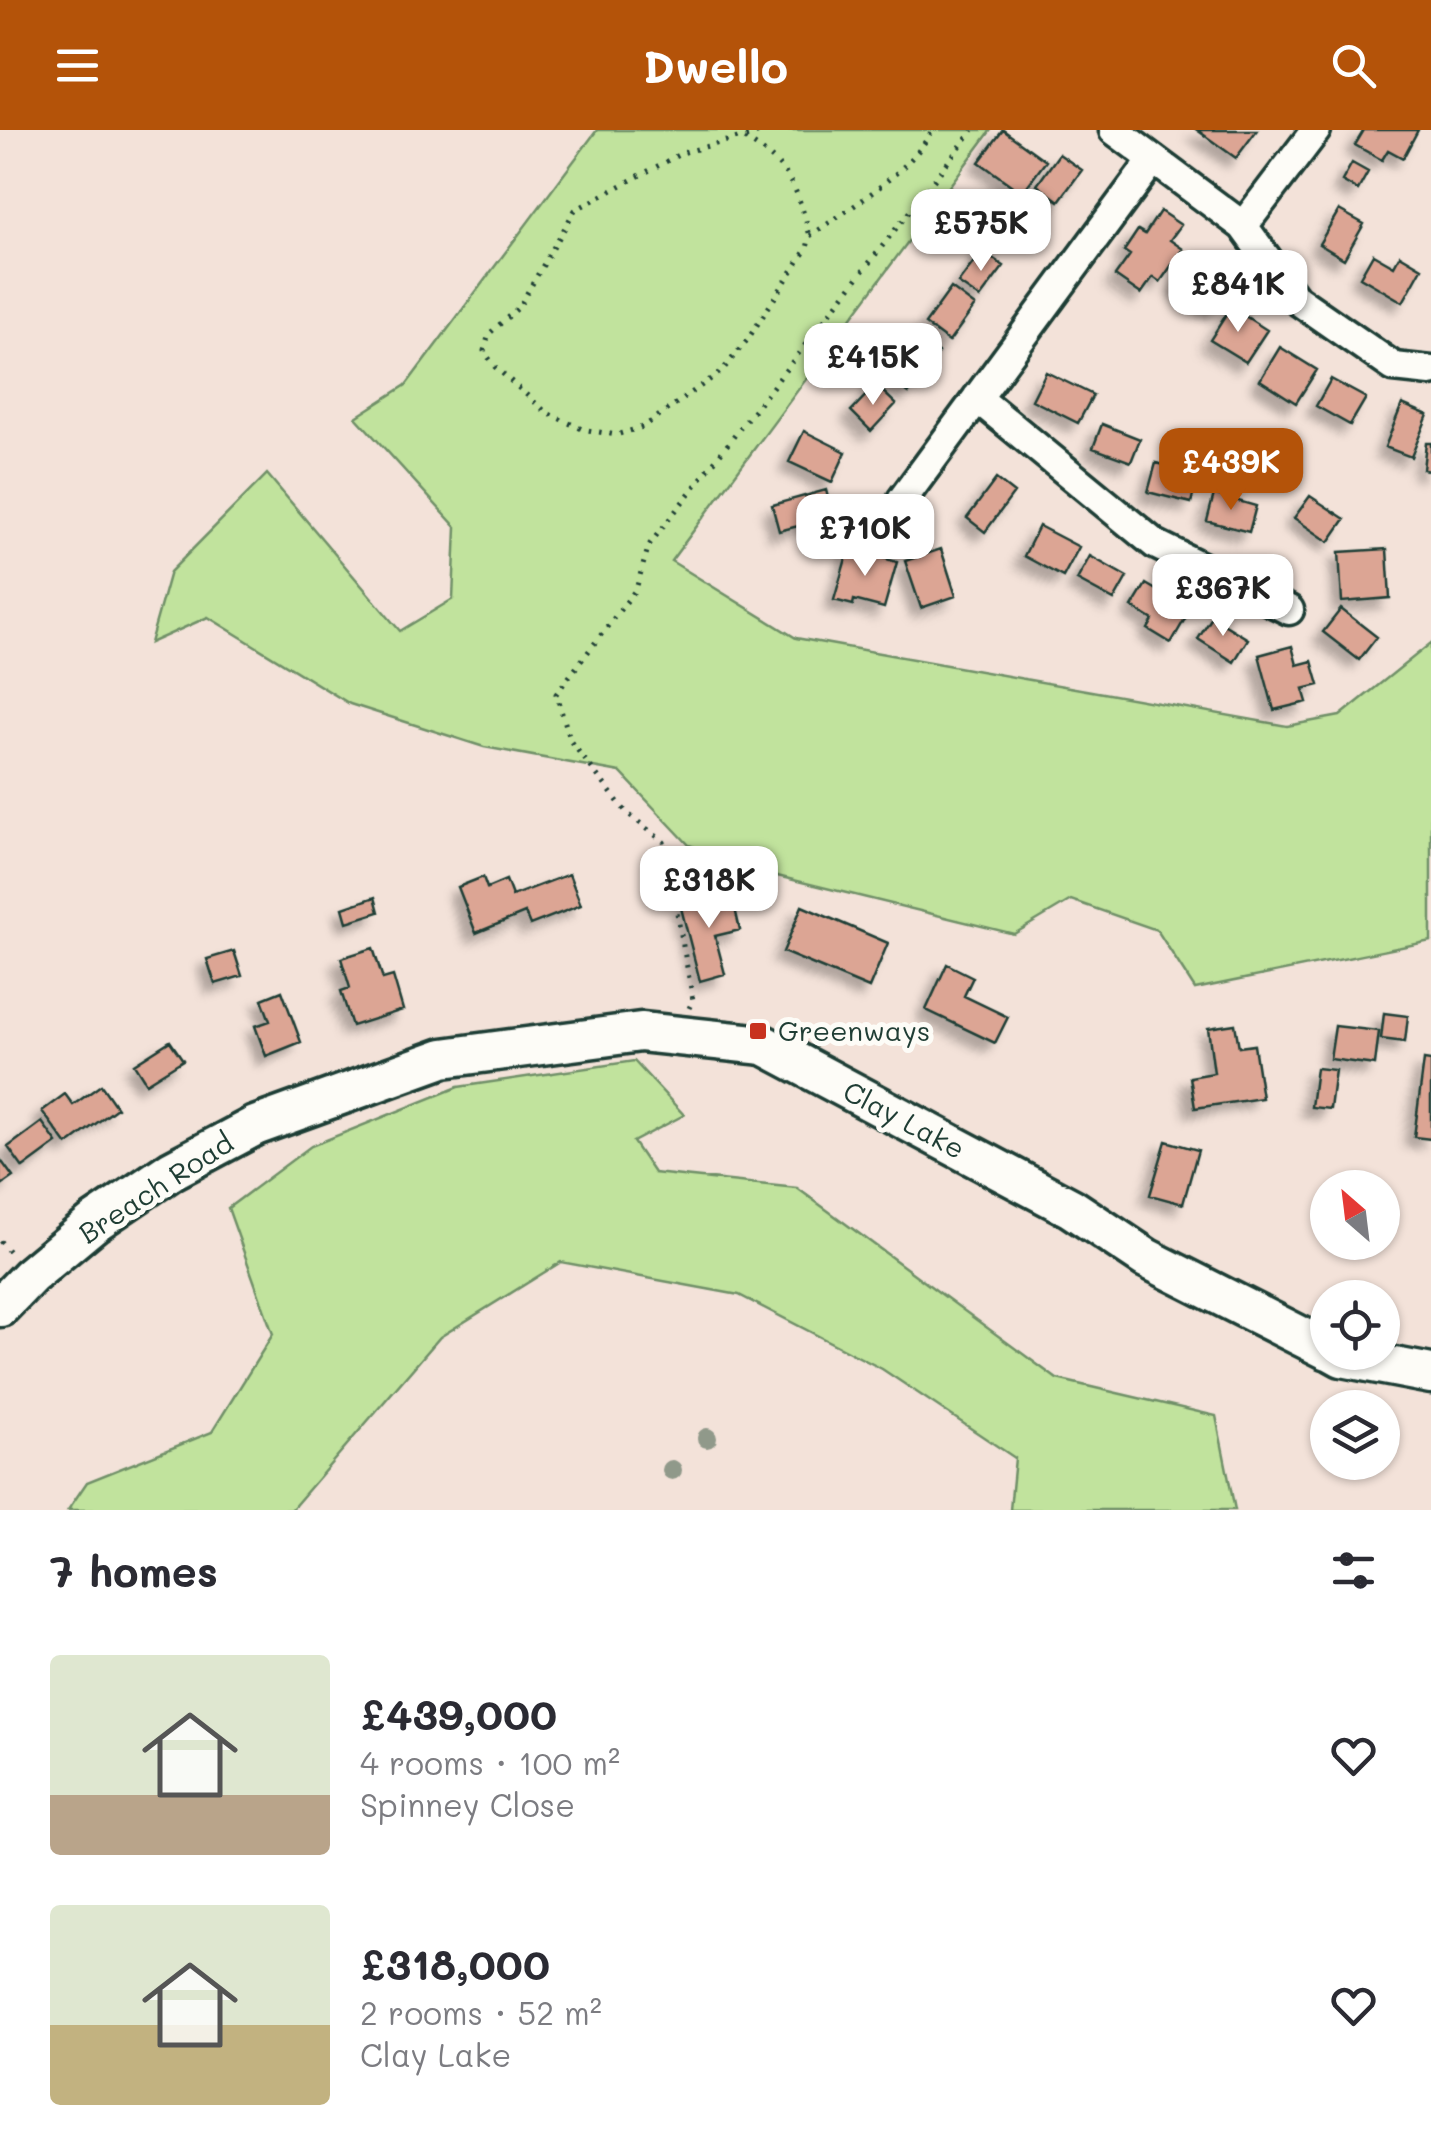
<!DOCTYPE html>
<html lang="en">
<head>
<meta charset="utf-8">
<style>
	body { margin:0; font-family:Mali,sans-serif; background:#f7f7f7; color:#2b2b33; height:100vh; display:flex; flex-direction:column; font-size:38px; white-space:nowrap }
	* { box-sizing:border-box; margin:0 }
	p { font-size:32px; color:#7c7c81 }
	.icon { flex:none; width:55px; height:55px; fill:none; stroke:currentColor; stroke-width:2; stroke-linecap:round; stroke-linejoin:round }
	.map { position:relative; height:1380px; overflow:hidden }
	.drawer { display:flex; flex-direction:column; background:#fff; flex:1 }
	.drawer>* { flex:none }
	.needle { width:65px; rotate:332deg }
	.fabs { position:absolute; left:1310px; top:1040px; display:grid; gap:20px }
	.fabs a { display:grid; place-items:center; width:90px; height:90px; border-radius:50%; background:#fff; box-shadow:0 2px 8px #0004; font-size:50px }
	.price { position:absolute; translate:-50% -85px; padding:0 22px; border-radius:20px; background:#fff; color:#222; font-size:32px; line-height:65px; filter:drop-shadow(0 2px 5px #0008) }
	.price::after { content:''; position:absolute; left:50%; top:60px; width:30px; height:22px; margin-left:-15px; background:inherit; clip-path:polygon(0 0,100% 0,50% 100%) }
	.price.on { background:#b45309; color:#fff }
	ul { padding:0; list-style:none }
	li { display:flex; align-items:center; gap:30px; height:250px; padding:0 50px }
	li span { display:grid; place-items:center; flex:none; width:280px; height:200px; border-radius:10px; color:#555 }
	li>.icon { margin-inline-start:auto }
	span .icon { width:120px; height:120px; fill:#fffc; stroke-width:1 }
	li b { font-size:42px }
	h2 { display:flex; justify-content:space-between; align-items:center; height:120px; padding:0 50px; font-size:42px }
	header { display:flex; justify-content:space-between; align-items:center; height:130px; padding:0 50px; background:#b45309; color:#fff; font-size:45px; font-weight:700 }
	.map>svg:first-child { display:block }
	.green { fill:#c1e39d; stroke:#709068; stroke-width:2.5 }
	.building { fill:#dca594; stroke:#1f3d34; stroke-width:2.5; filter:url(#shadow) }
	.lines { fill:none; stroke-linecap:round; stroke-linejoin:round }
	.minor-casing { stroke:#1f3d34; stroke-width:35 }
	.secondary-casing { stroke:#1f3d34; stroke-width:45 }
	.path { stroke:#1f3d34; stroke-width:5; stroke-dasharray:2.5 8; stroke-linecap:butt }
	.minor { stroke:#fdfcf7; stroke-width:28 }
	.secondary { stroke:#fdfcf7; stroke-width:38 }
	.tree { fill:#90998a }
	.poi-dot { fill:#c8321e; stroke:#fdfcf7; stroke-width:4 }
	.labels { text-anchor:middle; stroke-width:10; stroke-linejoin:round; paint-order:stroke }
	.poi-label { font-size:28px; fill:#1f3d34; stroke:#fdfcf7; text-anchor:start }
	.street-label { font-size:28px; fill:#1f3d34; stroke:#fdfcf7 }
</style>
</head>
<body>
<header><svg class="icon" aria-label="menu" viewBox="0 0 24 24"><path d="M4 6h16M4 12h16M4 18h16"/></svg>Dwello<svg class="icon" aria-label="search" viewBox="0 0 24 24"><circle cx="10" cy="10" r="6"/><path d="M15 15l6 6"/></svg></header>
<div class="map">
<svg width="1431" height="1380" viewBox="0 0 1431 1380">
	<defs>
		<filter id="shadow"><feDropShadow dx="-9" dy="9" stdDeviation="5" flood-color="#0004"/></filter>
	</defs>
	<rect width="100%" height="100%" fill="#f3e2d9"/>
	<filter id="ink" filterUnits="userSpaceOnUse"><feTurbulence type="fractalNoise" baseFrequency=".01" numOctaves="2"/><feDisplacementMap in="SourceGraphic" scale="20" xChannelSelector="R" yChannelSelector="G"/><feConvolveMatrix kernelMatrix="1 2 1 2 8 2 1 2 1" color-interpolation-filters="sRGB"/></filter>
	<g filter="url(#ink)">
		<path class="green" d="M597,0H991L671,431L796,508L1287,596L1340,586L1431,513V811L1195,859L1157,800L1071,770L1014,804L769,744L689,715L620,642L484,617L350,574L208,487L150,513L170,442L267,344L400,501L453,469L456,397L356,287L406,255Z
			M634,931L684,985L633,1012L654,1043L797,1058L1057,1249L1216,1286L1235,1380H1010L1015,1328L882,1239L739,1165L561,1132L440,1207L291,1380H68L87,1352L212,1302L273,1204L228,1078L311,1016L458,957Z"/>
		<path class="building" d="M1003,0L1046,31L1022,63L979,32Z
			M1197,0H1257L1236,28Z
			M1364,0H1418L1403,28L1388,20L1382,30L1355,15Z
			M1059,24L1082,40L1059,71L1037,55Z
			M1352,33L1368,42L1358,60L1342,51Z
			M1339,80L1364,94L1344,129L1319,114Z
			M1160,81L1181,95L1170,110L1183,119L1160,152L1153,147L1141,164L1115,146L1130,125L1124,121L1138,100L1145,104Z
			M982,121L1004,136L980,168L958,153Z
			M1373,124L1394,136L1400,125L1422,138L1403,172L1360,147Z
			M1189,131L1231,157L1216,181L1174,155Z
			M951,158L975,176L949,212L925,194Z
			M1231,177L1267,200L1246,232L1210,210Z
			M916,207L938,223L909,263L886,247Z
			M1280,217L1317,240L1296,273L1260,250Z
			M1046,242L1093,265L1078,293L1032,270Z
			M1331,249L1366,268L1350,295L1316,276Z
			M876,255L896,274L871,301L851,281Z
			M1402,274L1428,285L1411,327L1385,317Z
			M1102,294L1140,309L1131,332L1093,318Z
			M804,301L846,322L832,352L789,332Z
			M1426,313H1431V341L1423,339Z
			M1156,333L1199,343L1191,373L1148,362Z
			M996,349L1014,363L985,402L967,388Z
			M826,360L833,387L779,401L772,375Z
			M1214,364L1256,376L1249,402L1207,391Z
			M1310,366L1345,389L1329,412L1294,388Z
			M1039,396L1079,417L1063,447L1024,426Z
			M849,418L897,432L884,478L854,470L853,475L834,470Z
			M941,419L956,466L921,478L905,431Z
			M1387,419L1390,468L1342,472L1339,422Z
			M1090,426L1127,447L1114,470L1077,450Z
			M1146,454L1190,480L1171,513L1148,499L1153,490L1132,477Z
			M1341,479L1377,507L1359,530L1323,502Z
			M1212,487L1248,509L1234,532L1198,509Z
			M1292,516L1297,535L1312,531L1319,555L1303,559L1307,572L1274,580L1259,525Z
			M569,744L581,775L530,795L525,783L476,803L458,757L483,747L487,758L506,750L512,766Z
			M731,761L740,800L715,806L725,844L700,851L680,774Z
			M375,767L379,782L347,792L343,778Z
			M802,776L888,813L869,858L783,822Z
			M373,818L383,849L393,846L403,880L352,896L341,861L350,858L341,828Z
			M234,821L242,846L215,854L207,829Z
			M947,834L973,847L964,866L1008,887L995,913L926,880Z
			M282,861L301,912L266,926L255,896L270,891L262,869Z
			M1384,883L1408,886L1405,912L1381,909Z
			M1235,894L1239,917L1254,915L1262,968L1195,978L1190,947L1214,943L1208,898Z
			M1335,896L1379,901L1375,935L1330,929Z
			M170,911L183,930L146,953L134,934Z
			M1424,930L1431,931V1009L1414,1007Z
			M1316,938L1335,940L1330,979L1311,977Z
			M101,955L117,978L67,1015L42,981L65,964L73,975Z
			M42,992L57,1013L23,1038L8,1017Z
			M1166,1011L1198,1020L1183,1074L1150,1065Z
			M0,1029L13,1047L0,1056Z"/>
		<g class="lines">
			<defs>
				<path id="minor" d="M1114,0L1243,96L1296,169L1394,237L1431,241
					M1243,96L1316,0
					M977,268L1155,414L1289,480
					M902,370L1152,31"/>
				<path id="secondary" d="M0,1177L30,1146L95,1092L172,1040L255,996L443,928L641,902L764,915L1071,1078L1146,1128L1328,1220
					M1333,1222L1342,1227L1431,1244"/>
			</defs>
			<use href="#minor" class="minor-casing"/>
			<use href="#secondary" class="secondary-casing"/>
			<path class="path" d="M768,0L682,23L575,80L519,177L489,204L484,221L495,237L547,283L582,299L616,305L643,297L722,241L748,209L807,118L810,106C847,80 912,41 932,0
				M745,9C790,36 797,57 810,106
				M689,878L693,870L664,712L627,683L571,612L556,564L636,459L649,415L973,0
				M0,1111L11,1124"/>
			<use href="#minor" class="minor"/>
			<use href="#secondary" class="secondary"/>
		</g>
		<g class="tree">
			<circle cx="707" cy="1308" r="10"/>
			<circle cx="672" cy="1340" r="10"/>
		</g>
	</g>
	<rect class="poi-dot" x="748" y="891" width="20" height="20" rx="5"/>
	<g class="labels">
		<g class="poi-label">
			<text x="778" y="911">Greenways</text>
		</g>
		<g class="street-label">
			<text transform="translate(904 990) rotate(28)" y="10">Clay Lake</text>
			<text transform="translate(156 1058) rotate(-33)" y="10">Breach Road</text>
		</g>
	</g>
</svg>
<div class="fabs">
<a><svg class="needle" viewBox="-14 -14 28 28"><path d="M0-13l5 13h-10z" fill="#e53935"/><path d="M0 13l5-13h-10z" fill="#7c7c81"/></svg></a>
<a><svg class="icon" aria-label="locate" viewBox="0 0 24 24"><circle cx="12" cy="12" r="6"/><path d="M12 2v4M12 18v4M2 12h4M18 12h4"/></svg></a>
<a><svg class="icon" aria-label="layers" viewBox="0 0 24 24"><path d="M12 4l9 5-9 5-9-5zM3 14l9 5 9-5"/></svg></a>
</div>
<b class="price" style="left:981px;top:144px">£575K</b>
<b class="price" style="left:1238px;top:205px">£841K</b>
<b class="price" style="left:873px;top:278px">£415K</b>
<b class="price on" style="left:1231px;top:383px">£439K</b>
<b class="price" style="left:865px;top:449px">£710K</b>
<b class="price" style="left:1223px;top:509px">£367K</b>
<b class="price" style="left:709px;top:801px">£318K</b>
</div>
<section class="drawer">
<h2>7 homes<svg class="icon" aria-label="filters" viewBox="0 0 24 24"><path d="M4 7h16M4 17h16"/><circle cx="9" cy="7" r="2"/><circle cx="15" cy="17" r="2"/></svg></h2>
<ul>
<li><span style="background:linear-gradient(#dfe7d0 70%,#b9a48a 0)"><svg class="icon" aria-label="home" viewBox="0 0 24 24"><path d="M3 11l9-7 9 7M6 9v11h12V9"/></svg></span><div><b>£439,000</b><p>4 rooms · 100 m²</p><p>Spinney Close</p></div><svg class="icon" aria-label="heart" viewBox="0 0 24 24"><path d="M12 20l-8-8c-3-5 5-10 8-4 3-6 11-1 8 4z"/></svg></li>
<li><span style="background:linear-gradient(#dfe7d0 60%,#c2b280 0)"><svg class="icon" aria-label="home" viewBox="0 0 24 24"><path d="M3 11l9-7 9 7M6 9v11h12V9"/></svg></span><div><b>£318,000</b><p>2 rooms · 52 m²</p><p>Clay Lake</p></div><svg class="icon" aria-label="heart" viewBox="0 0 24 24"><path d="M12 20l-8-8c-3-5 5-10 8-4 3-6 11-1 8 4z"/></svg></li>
</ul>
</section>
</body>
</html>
